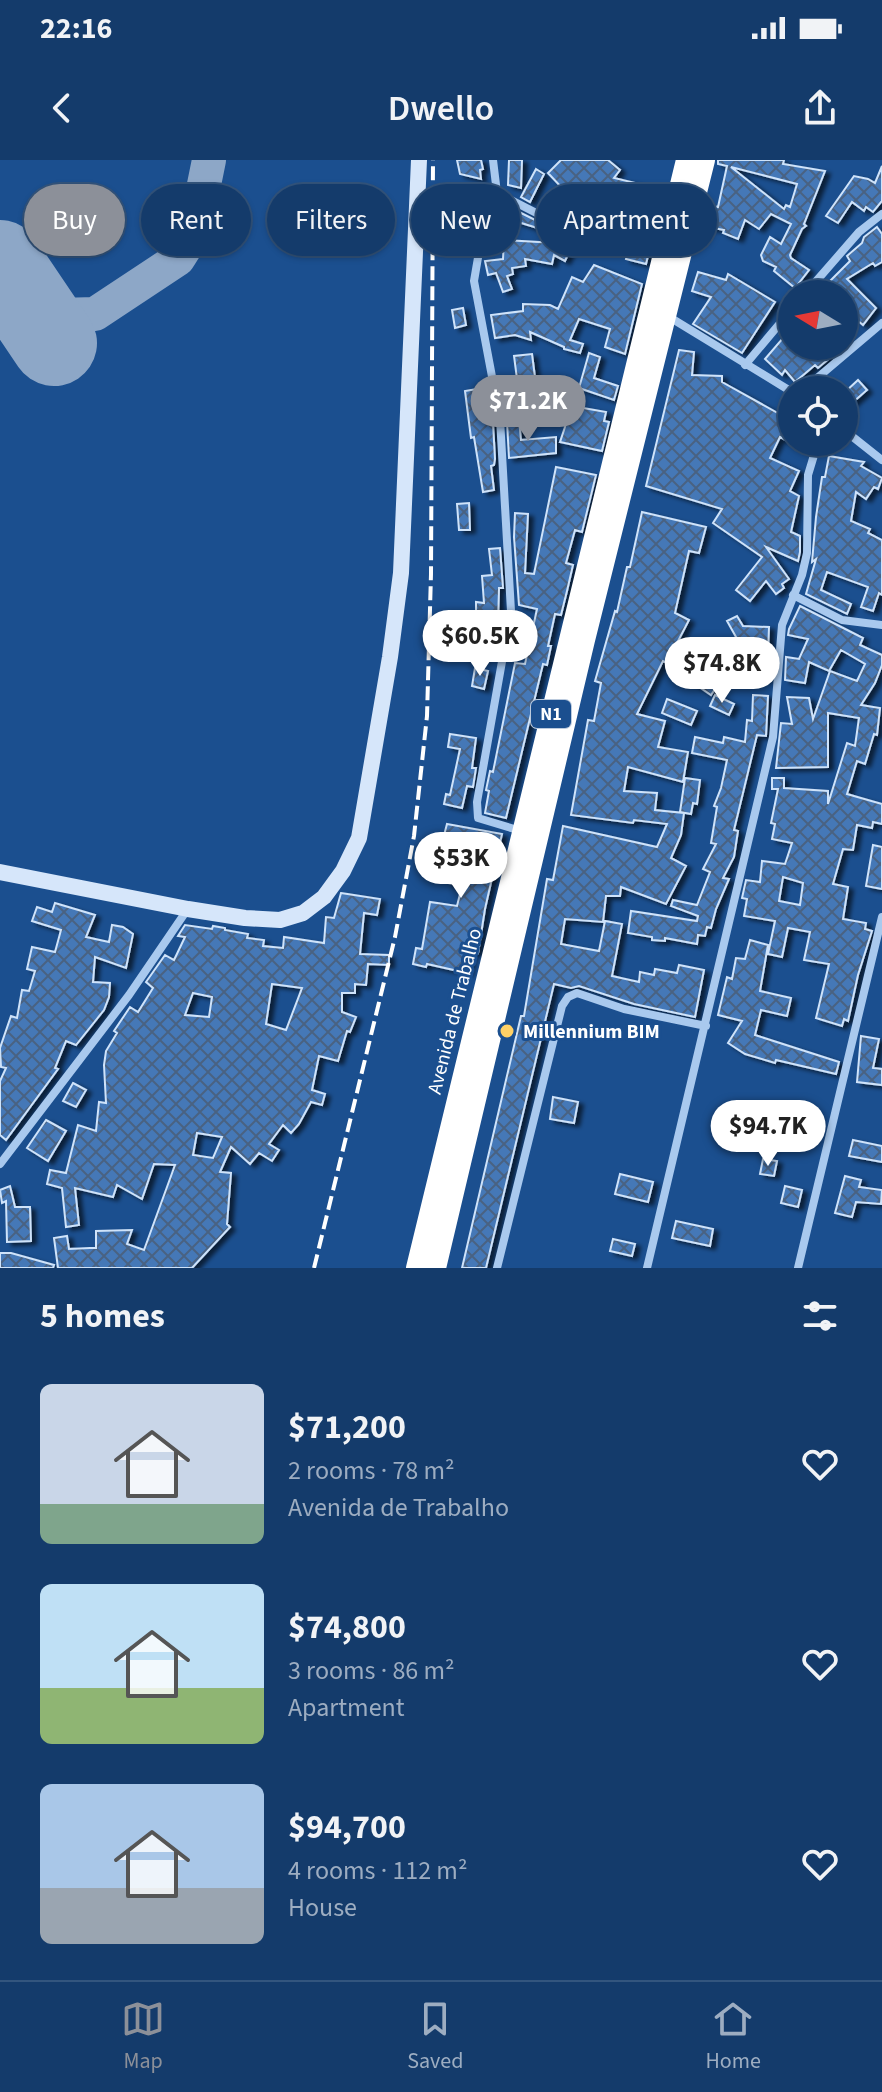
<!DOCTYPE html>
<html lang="en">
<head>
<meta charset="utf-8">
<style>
	body { margin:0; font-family:"Source Sans 3",sans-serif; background:#1d4271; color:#f1f3f6; height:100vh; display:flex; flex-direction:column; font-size:30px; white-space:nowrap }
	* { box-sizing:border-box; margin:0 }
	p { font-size:26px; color:#9dadc1 }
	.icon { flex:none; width:44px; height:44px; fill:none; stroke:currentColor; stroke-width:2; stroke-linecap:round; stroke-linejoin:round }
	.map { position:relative; height:1108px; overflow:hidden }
	.side { display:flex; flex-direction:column; background:#143b6b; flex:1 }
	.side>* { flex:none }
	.banner { position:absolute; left:24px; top:24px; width:834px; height:72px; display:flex; gap:16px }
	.needle { width:52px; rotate:280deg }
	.fabs { position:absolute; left:778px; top:120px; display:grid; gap:16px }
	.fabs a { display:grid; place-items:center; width:80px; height:80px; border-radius:50%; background:#143b6b; box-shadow:0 2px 6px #0004,0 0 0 2px #33557e; font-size:40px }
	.price { position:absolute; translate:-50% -68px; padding:0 18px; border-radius:28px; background:#fff; color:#222; font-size:26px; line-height:52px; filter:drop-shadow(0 2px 4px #0008) }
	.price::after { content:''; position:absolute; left:50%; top:48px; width:24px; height:18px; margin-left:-12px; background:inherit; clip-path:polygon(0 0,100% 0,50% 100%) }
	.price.on { background:#8c9099; color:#fff }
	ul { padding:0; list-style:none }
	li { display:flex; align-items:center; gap:24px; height:200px; padding:0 40px }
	li span { display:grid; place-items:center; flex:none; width:224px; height:160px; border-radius:12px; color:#555 }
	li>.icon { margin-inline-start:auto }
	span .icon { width:96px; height:96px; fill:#fffc; stroke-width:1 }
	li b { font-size:34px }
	h2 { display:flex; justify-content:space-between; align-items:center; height:96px; padding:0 40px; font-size:34px }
	.chip { padding:0 28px; border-radius:36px; background:#143b6b; box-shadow:0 2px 6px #0004,0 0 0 2px #33557e; font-size:28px; line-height:72px }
	.chip.on { background:#8c9099; color:#fff }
	.status { display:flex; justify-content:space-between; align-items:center; height:56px; padding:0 40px; background:#143b6b; direction:ltr }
	.status svg { height:22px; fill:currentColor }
	header { display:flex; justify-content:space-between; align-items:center; height:104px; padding:0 40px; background:#143b6b; font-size:36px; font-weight:600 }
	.dock { display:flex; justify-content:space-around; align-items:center; height:112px; border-top:2px solid #33557e; background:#143b6b; font-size:22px; color:#9dadc1 }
	.dock a { display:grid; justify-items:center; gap:4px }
	.dock .on { color:#8c9099 }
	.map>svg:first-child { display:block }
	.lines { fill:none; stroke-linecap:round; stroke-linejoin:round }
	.taxiway { stroke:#8da7c7; stroke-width:34 }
	.runway { stroke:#8da7c7; stroke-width:86 }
	.building { fill:url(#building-cross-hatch); stroke:#cfe3fa; stroke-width:2; fill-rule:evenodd; filter:url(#shadow) }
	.street { stroke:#a9c9ee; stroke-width:8 }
	.secondary { stroke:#d6e6fa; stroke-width:16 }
	.highway { stroke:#fff; stroke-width:22 }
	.rail { stroke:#fff; stroke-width:4; stroke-dasharray:14 6; stroke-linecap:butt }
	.poi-dot { fill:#ffd166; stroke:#1b4f8f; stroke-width:3 }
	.labels { text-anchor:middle; stroke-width:6; stroke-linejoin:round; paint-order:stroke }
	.shield { fill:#1b4f8f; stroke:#bbcadd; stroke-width:2 }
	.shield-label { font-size:18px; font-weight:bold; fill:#fff }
	.street-label { font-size:20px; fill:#fff; stroke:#1b4f8f }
	.poi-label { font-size:20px; font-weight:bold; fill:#fff; stroke:#1b4f8f; text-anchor:start }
</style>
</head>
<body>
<div class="status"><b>22:16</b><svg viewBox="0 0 49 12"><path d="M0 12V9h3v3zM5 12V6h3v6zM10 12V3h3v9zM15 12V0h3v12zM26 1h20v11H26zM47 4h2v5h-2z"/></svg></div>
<header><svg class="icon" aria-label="back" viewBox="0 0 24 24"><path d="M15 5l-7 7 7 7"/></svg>Dwello<svg class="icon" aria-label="share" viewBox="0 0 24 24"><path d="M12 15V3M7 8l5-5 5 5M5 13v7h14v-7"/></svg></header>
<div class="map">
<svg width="882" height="1108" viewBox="0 0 882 1108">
	<defs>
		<pattern id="building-cross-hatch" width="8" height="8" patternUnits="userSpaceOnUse" patternTransform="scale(2)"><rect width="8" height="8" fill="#4478b7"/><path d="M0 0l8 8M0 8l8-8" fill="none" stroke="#486282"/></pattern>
		<filter id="shadow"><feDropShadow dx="5" dy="3" stdDeviation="2" flood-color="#0009"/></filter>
	</defs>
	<rect width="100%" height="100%" fill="#1b4f8f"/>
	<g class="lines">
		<path class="taxiway" d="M28,145L58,155L95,154L178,99L194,74L209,0"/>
		<path class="runway" d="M0,103L54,183"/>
	</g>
	<path class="building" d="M457,0H481L483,9L480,10L481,19L460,14Z
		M509,0H522L521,28L508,25Z
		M561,0H608L620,10L614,18L652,27L647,51L618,44L619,39L605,30L583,68L565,56L571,46L558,41L563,29L548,13Z
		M718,0H784L783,4L825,11L804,64L806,66L802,69L790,95L791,98L809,110L795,128L774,111L776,107L763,101L761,95L770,77L781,84L791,64L771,54L759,69L745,60L738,79L723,73L724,70L708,67L712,46L718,47L727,6L718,4ZM731,7L797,24L790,47L786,45L784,49Z
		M882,6V41L873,52L866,47L864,51L852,42L838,63L826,56L854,16L868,19L875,23Z
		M536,9L544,14L530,42L521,37Z
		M454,29L482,37L483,46H490L484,62L467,61V66H453Z
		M505,45L547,66L554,65L565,70L563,76L502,57Z
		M877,67L882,74V102L875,106L873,103L847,119L876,148L863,165L846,151L852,145L844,134H830L821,130L850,101L847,96L862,83L864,77Z
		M631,78L651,84L646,104L626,99Z
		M504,80L573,84L565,101L554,95L552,104L525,99L526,106L512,108L513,114L507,116L512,129L503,132L496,113L488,115L485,101L503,99Z
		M594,105L642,124L625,194L605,187L610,169L579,159L570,180L583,184L580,193L564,189V187L530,172L531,180L515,175L495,178L491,155L523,151V144L550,145L558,149L572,117L583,122Z
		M698,112L726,120L728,114L775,142L742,193L693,164L711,137L692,131Z
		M463,148L466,165L455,168L452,150Z
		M792,162V186H844L818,208L815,205L795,222L785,210L782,215L765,199L784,177L780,174Z
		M679,190L694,192L692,215L722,216V222L792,261V284L780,277L770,298L799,311L790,331L799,336L791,372L800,376V392L798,401L766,387L789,419L782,424L784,428L776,434L766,421L750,441L736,430L762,397L713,363L722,349L646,326Z
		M589,193L600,197L594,218L618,226L614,240L579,228Z
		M532,194L536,225L560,226L558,255H520V219H517L514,196Z
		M858,220L867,230L851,244L844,233Z
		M483,228L485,249L490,248L491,264L493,263L495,299L494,305L491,306L494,330L483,332L474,277L471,278L465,231Z
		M572,246L606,252L604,261L609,262L602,291L560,282Z
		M519,260L521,280L556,277V293L509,298L507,262Z
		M829,296L864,302L861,306L882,318L878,329L874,327L866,339L856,332L851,361L870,369L868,373L882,380V435L879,433L873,451L861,447L868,427L827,412L821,430L851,444L847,454L806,434L816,399L812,402L816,357L822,317H825Z
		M556,307L596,315L582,372L575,370L566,403L573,405L567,431L561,455L555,454L548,486H551L547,505L543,504L506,658L485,653L489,631L486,630L490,611L493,612L515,503L525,504L537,449L519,445L514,377L515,353L528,354L525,413L534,414Z
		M469,343L470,370H459L457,344Z
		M642,352L706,367L699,393L689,391L675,453L689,460L676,485L689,491L682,505L674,501L672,505L663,501L637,554L665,561L658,587L688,592L683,622L628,607L624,631L657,633L655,650L684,653L681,675L671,698L686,706L666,744L621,727L620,736H606L603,762L565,759L561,784L599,791L605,761L622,764L612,816L639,822L640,812L654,815L655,809L677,813L679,805L704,810L695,857L634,844L579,826L571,828L554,824L486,1108H462L521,856H524L547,719L553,720L563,666L657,687L667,664L634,660L633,663L571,655L588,560L594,561L601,523L595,521L615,451L617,452L627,407H630Z
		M500,388L503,428H499L498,464H496L494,482L482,481L483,463H476V442L484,443L482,416L492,415L489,389Z
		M800,446L863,478L860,485L882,495V505L875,523L861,545L880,548L877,575L874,574L865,604L857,601L847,634L882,644V664L873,662L872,668L857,665L853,690L843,689L833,724L848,727L843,759L866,763L865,769L872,771L858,815L848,861L844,859L842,866L816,858L829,804L804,800L810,772L788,768L782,797L768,794L775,761L744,756L747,739L742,738L746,720L760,722L762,701L785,704L792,683L772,679L775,664L771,663L778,629H772V618H784V628L828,631V644L847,583L855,586L859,558L828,553V607L776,608L781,563L792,564L787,537L809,538L813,559L830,511L857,521L865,504L841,490L829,511L809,502L805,523L785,520L786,497L799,499L808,479L788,475L789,469ZM783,717L803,723L800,745L779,741Z
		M737,456L743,466L769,467L767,518L754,516L755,501L749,515L731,513L736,477L727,461Z
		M699,505L721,520L711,535L689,520Z
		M475,508L488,511L484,529L472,526Z
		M715,535L734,544L729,555L710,546Z
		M753,535L768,536L766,576L757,575L734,670L738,671L734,697L723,718L729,719L716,749L711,768L707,767L705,776L698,775L697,784L665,778V781L652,780V777L628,773L631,751L697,761L698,756L671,746L673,740L697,745L710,712L703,709L716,684L711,683L717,647L714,646L721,628L727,600L692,593L695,577L723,583L724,577L745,582L747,560L752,561Z
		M667,539L697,551L691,565L662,553Z
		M450,574L476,578L472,608H476L473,627L467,626L462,648L444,644L446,634L450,635L460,589L448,587Z
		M685,618L700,620L697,644L693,643L691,654L680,652Z
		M447,664L502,674L485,749L478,793L472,792L467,813L427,804L426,807L413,804L416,788L422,789L430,742L457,746L462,726L448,723L453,702L438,698Z
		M873,685L882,687V729L866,726Z
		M341,733L380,739L377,755L364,753L360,794L389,795V805L368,804L366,825L355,824V833H342V852L356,857L350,872L347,871L338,901L319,896L312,930L325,934L322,945L311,942L299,964L291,973L283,965L269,984L279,990L272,1001L259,993L250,1004L231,987L220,1012L231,1013L227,1064L230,1067L192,1108H58L54,1078L67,1076L69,1089L90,1088H96V1071L132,1070L127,1084L144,1090L175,1005L154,1004L142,1039L117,1025L113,1037L75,1028L79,1065L66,1067L62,1028L47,1024L50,1010L66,1013L78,965L96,971L99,942L106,943L104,905L106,891L117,873L114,871L130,847L138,852L153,828L146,822L165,795L174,800L185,777L178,776L185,765L212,769L213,766L225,768V770L248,774L247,778L264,780L263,786L283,788L284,777L324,783L326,757L334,758ZM272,824L302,828L286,870L266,864ZM193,833L212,837L209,857L185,855ZM197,973L222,977L213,998L193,995Z
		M55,743L95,755L86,777L109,782L112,765L123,767L133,774L126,808L95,797L93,822L110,823L109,837L104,850L76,885L66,881L55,908L58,909L6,980L0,975V921L6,908L1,907L0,888L11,856L17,858L22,830L29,831L35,811L27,809L32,787L55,792L61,770L32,761L37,747L52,752Z
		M750,780L768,785L760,831L791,838L787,856L761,850L755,875L839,902L836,914L776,900L775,903L745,894L728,883L742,861L718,855L727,817L732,819L736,798L745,799Z
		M861,876L879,879L873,908L882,909V925L857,922Z
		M73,923L86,930L76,947L63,941Z
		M553,937L578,942L574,963L550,959Z
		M46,960L66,971L48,1001L27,988Z
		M853,980L882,986V1002L849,996Z
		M763,999L777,1001L774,1016L760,1014Z
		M620,1014L653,1022L648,1042L615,1034Z
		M845,1016L861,1020L859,1027L882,1030L881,1044L856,1042L852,1057L835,1053Z
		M10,1026L15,1047H30L31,1081L7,1082L6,1041L2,1043L0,1030Z
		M785,1026L802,1030L798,1047L781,1043Z
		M676,1061L713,1069L710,1086L672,1078Z
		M613,1079L635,1084L632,1096L610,1091Z
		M0,1093H11L54,1105L53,1108H0Z"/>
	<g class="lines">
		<path class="street" d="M493,0L497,33V52L480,86L474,121L500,259L511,451L477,642L478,658L521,671
			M497,33L550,60
			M805,134L859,72L882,54
			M666,155L792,232
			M745,205L792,149
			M803,230L882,163
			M844,270L882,300
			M793,435L842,460L882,465
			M0,1004L129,835L187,750
			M497,1108L562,846L568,837L577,833L624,849L706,866
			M647,1108L773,577L782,465L802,415L807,393L808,315L818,282
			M798,1108L882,757"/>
		<path class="secondary" d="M0,712L188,749L245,758L280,760L303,753L324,737L343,711L359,678L390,497L401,413L419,0"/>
		<path class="highway" d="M417,1108L687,0
			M435,1108L584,480L704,0"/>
		<path class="rail" d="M314,1108L395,777L414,676L427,556L431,414L433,0"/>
	</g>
	<circle class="poi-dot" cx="507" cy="871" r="8"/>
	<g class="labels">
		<rect class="shield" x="531" y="540" width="40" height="28" rx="6"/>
		<g class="shield-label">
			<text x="551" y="560">N1</text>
		</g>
		<g class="street-label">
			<text transform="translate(454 851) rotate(-76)" y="7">Avenida de Trabalho</text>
		</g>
		<g class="poi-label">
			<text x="523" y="878">Millennium BIM</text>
		</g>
	</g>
</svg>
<div class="fabs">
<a><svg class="needle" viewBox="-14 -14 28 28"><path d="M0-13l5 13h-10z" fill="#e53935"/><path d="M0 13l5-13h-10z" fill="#9dadc1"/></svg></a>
<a><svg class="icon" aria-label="locate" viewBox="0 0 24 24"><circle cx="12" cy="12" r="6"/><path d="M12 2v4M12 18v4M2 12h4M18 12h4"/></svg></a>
</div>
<b class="price on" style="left:528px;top:283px">$71.2K</b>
<b class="price" style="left:480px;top:518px">$60.5K</b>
<b class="price" style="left:722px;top:545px">$74.8K</b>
<b class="price" style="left:461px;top:740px">$53K</b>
<b class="price" style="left:768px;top:1008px">$94.7K</b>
<div class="banner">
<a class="chip on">Buy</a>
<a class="chip">Rent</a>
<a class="chip">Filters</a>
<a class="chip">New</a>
<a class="chip">Apartment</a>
</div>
</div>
<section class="side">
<h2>5 homes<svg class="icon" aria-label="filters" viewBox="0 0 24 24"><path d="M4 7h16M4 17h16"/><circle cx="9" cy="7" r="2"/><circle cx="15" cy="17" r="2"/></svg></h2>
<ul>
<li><span style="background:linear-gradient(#c9d6e8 75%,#7fa58c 0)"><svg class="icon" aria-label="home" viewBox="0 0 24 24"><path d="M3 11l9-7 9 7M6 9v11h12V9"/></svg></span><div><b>$71,200</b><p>2 rooms · 78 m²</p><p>Avenida de Trabalho</p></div><svg class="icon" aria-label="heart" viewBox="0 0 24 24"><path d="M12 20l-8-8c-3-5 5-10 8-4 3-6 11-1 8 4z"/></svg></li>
<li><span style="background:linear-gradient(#bfe0f5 65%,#8fb573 0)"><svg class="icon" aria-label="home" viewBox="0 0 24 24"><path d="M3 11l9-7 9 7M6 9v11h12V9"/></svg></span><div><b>$74,800</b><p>3 rooms · 86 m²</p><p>Apartment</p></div><svg class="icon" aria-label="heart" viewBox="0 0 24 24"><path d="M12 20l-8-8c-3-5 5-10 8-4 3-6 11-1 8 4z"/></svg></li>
<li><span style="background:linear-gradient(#a9c7e8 65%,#9aa5b1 0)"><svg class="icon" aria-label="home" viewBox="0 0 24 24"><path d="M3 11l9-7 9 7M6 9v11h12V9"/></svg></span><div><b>$94,700</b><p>4 rooms · 112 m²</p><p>House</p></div><svg class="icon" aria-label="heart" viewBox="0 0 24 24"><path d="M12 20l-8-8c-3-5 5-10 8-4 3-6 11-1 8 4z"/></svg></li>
</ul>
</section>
<nav class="dock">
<a class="on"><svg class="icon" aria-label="map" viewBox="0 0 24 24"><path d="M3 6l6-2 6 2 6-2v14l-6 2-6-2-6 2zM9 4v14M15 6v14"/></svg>Map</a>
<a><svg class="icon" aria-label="saved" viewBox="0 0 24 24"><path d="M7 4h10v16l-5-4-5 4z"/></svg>Saved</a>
<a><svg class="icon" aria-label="home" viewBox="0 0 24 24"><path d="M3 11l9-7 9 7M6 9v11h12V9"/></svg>Home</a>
</nav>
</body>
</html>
